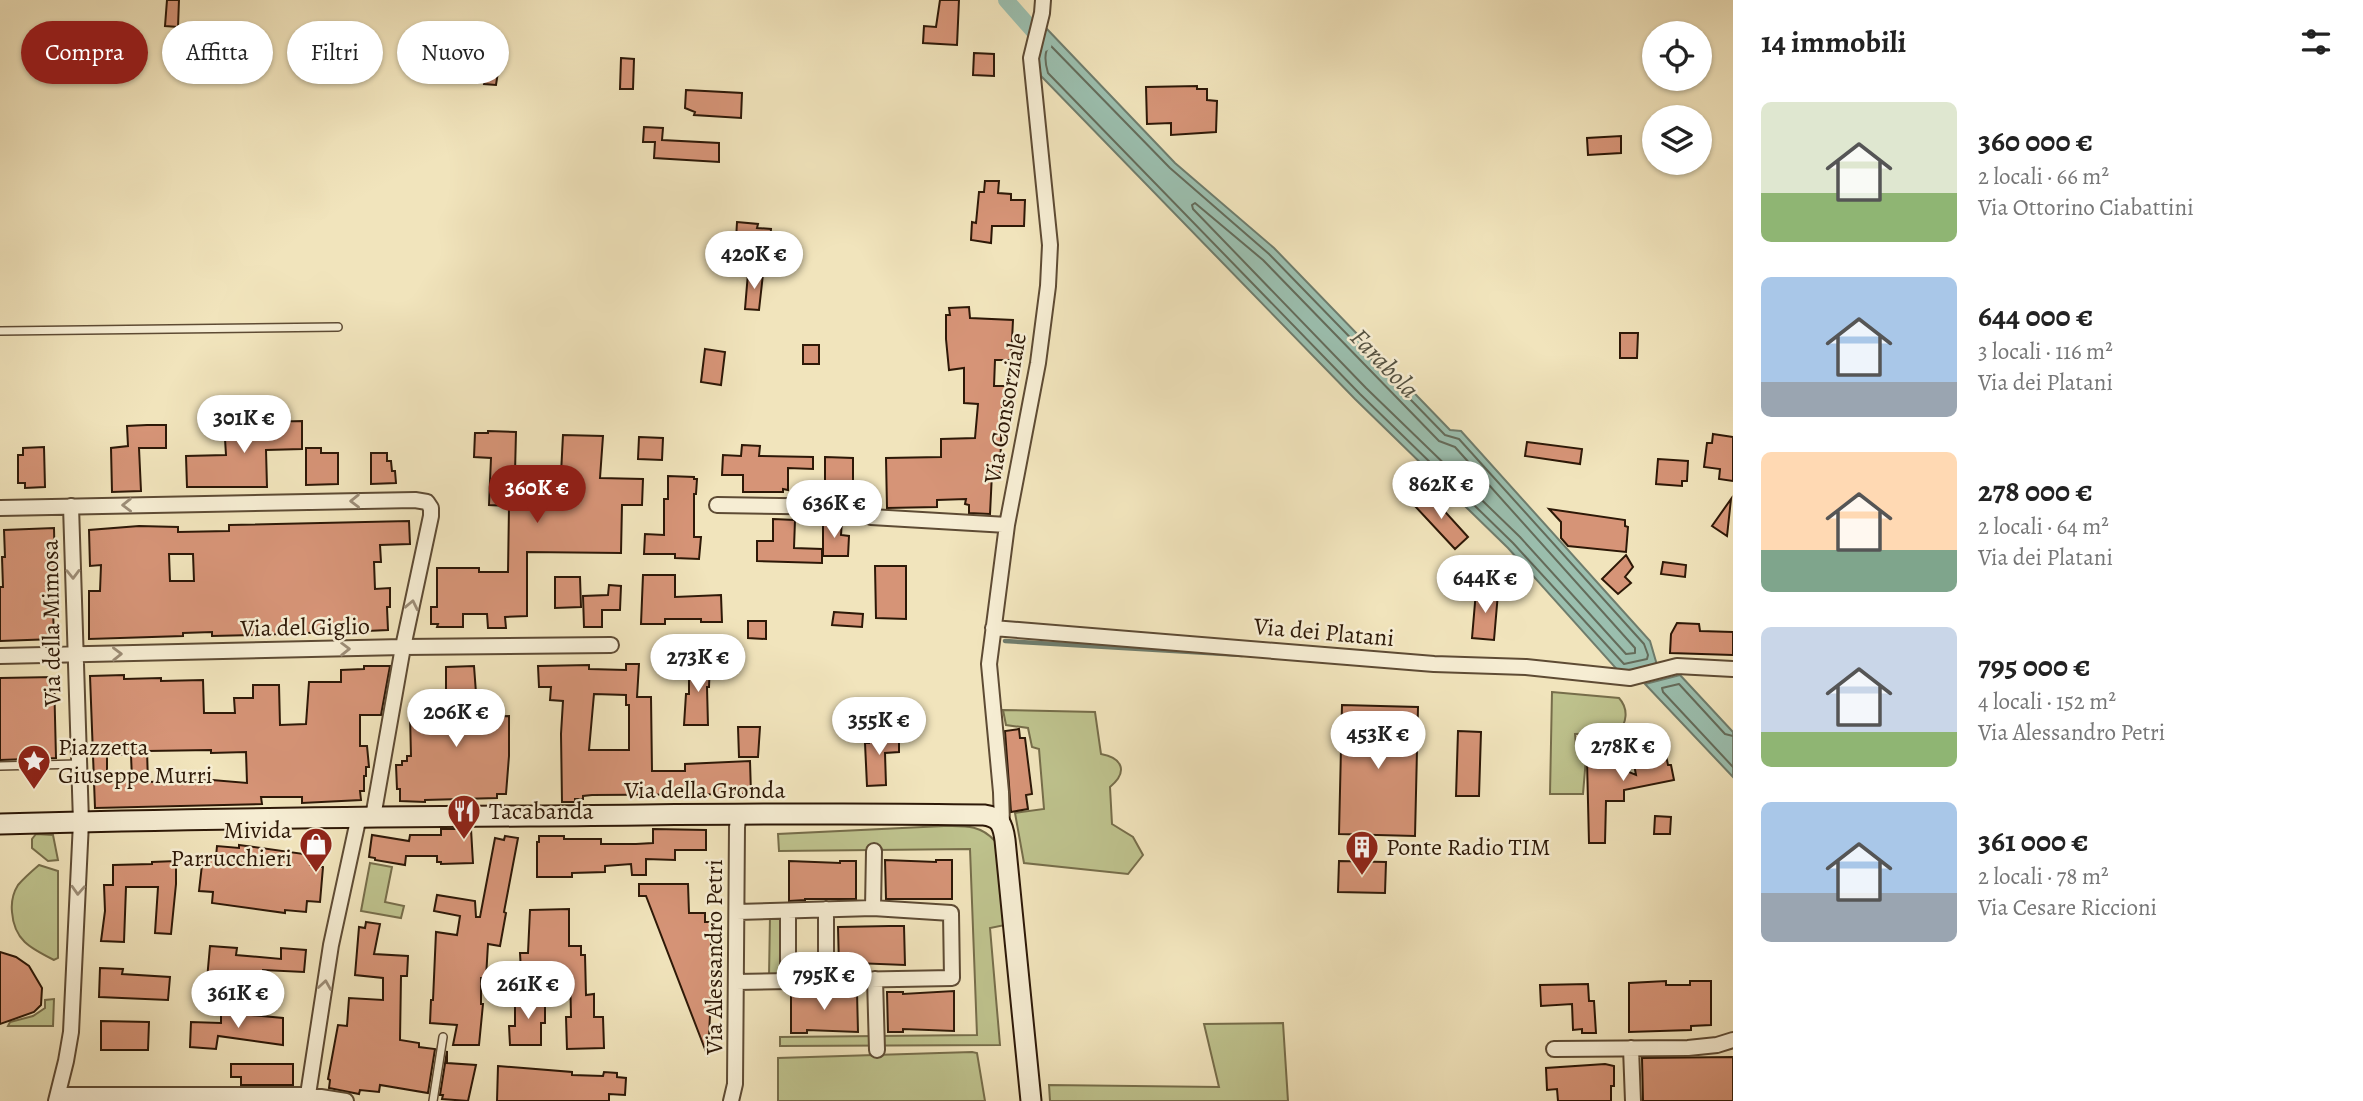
<!DOCTYPE html>
<html lang="it">
<head>
<meta charset="utf-8">
<style>
	body { margin:0; font-family:Alegreya,serif; background:#f2f2f2; color:#222; height:100vh; display:flex; flex-direction:column; font-size:26px; white-space:nowrap }
	* { box-sizing:border-box; margin:0 }
	p { font-size:23px; color:#767676 }
	.icon { flex:none; width:38px; height:38px; fill:none; stroke:currentColor; stroke-width:2; stroke-linecap:round; stroke-linejoin:round }
	.map { position:relative; flex:1; overflow:hidden }
	.details { display:flex; flex-direction:column; background:#fff; width:630px }
	.details>* { flex:none }
	.guide { position:absolute; left:21px; top:21px; width:665px; height:63px; display:flex; gap:14px }
	.buttons { position:absolute; left:1642px; top:21px; display:grid; gap:14px }
	.buttons a { display:grid; place-items:center; width:70px; height:70px; border-radius:50%; background:#fff; box-shadow:0 2px 5px #0004; font-size:35px }
	.price { position:absolute; translate:-50% -60px; padding:0 16px; border-radius:24px; background:#fff; color:#222; font-size:23px; line-height:46px; filter:drop-shadow(0 2px 4px #0008) }
	.price::after { content:''; position:absolute; left:50%; top:42px; width:21px; height:16px; margin-left:-10px; background:inherit; clip-path:polygon(0 0,100% 0,50% 100%) }
	.price.active { background:#8f2418; color:#fff }
	ul { padding:0; list-style:none }
	li { display:flex; align-items:center; gap:21px; height:175px; padding:0 28px }
	li span { display:grid; place-items:center; flex:none; width:196px; height:140px; border-radius:10px; color:#555 }
	li>.icon { margin-inline-start:auto }
	span .icon { width:84px; height:84px; fill:#fffc; stroke-width:1 }
	li b { font-size:30px }
	h2 { display:flex; justify-content:space-between; align-items:center; height:84px; padding:0 28px; font-size:30px }
	.chip { padding:0 24px; border-radius:32px; background:#fff; box-shadow:0 2px 5px #0004; font-size:24px; line-height:63px }
	.chip.active { background:#8f2418; color:#fff }
	main { display:flex; flex:1; min-height:0 }
	.map>svg:first-child { display:block }
	.green { fill:#bec28d; stroke:#766d4a; stroke-width:2 }
	.water { fill:#9bbfaf; stroke:#6f7c6c; stroke-width:2 }
	.lines { fill:none; stroke-linecap:round; stroke-linejoin:round }
	.shore { stroke:#646c5b; stroke-width:2 }
	.stream { stroke:#6f7c6c; stroke-width:4.5 }
	.canal { stroke:#9bbfaf; stroke-width:16 }
	.building { fill:#d69477; stroke:#2d1807; stroke-width:2; fill-rule:evenodd }
	.lane-casing { stroke:#5e4b34; stroke-width:10 }
	.street-casing { stroke:#5e4b34; stroke-width:18 }
	.secondary-casing { stroke:#2d1807; stroke-width:23 }
	.lane { stroke:#f6edd3; stroke-width:7 }
	.street { stroke:#f6edd3; stroke-width:14 }
	.secondary { stroke:#f6edd3; stroke-width:19 }
	.oneway { stroke:#9c8d77 }
	.labels { text-anchor:middle; stroke-width:5; stroke-linejoin:round; paint-order:stroke }
	.street-label { font-size:24px; fill:#2d1807; stroke:#f6edd3 }
	.poi-label { font-size:24px; fill:#2d1807; stroke:#f6edd3; text-anchor:start }
	.water-label { font-size:26px; font-style:italic; fill:#545242; stroke:#f6edd3 }
</style>
</head>
<body>
<main>
<div class="map">
<svg width="1733" height="1101" viewBox="0 0 1733 1101">
	<rect width="100%" height="100%" fill="#f1e4bc"/>
	<filter id="stains"><feTurbulence type="fractalNoise" baseFrequency=".00286" numOctaves="4"/><feColorMatrix values="0 0 0 0 .2 0 0 0 0 .09 0 0 0 0 .02 0 0 0 .5 -.17"/></filter>
	<radialGradient id="worn" r=".72"><stop offset=".6" stop-color="#630" stop-opacity="0"/><stop offset="1" stop-color="#630" stop-opacity=".3"/></radialGradient>
	<path class="green" d="M1552,692L1619,698C1629,709 1627,724 1617,733L1575,734L1576,746C1593,743 1607,742 1622,750L1625,764L1618,767L1616,762L1605,757L1586,758L1583,794H1550Z
		M1003,710L1095,712L1101,754C1123,758 1128,772 1110,787L1112,824L1133,837L1143,855L1128,874L1024,863L1015,813L1044,809L1039,749L1032,747L1028,728L1006,725Z
		M944,826C964,826 980,824 995,841L1005,925L990,928L1000,1045L780,1046V1037L977,1035L970,849L779,851L778,834Z
		M36,834L53,835L58,860L48,861L32,848V839Z
		M370,863L392,867L385,902L404,906L401,918L361,911Z
		M39,865L58,871V958L54,960C30,948 14,940 12,912C11,902 13,893 18,885C24,878 32,871 39,865Z
		M770,916H786L784,977H769Z
		M54,999L53,1026H8L10,1022L33,1016L45,1008V1000Z
		M1283,1023L1288,1101H1050L1049,1085L1219,1087L1204,1024Z
		M972,1052L977,1053L985,1101H778V1058Z"/>
	<path class="water" d="M1046,28L1175,163L1274,248L1450,430L1461,431L1650,641L1657,665L1621,674L1508,548L1355,399L1041,76L1037,59Z
		M1680,675L1733,732V777L1645,684Z"/>
	<g class="lines">
		<path class="shore" d="M1050,45L1170,168L1269,254L1445,435L1459,439L1644,644L1648,655L1647,659L1624,664L1513,543L1360,394L1048,73C1045,63 1043,52 1050,45Z
			M1195,203L1263,260L1439,441L1455,447L1635,648V653L1626,654L1520,537L1366,388L1193,209L1192,205Z
			M1733,736L1725,734L1679,684L1662,688L1663,692L1733,767"/>
		<path class="stream" d="M1005,641L1242,655"/>
		<path class="canal" d="M1006,0L1044,43"/>
	</g>
	<path class="building" d="M167,0H179L178,27L165,26Z
		M940,0H959L957,45L923,43L924,26L936,27Z
		M488,51L501,52L496,85L484,84Z
		M974,53L994,54V76L973,75Z
		M621,58L634,59L633,89H620Z
		M1197,86V89H1207V100L1217,101L1216,132L1171,135V123L1147,124L1146,87Z
		M686,90L742,93L741,118L694,115L695,112L685,108Z
		M644,127L663,128L662,140L719,143V162L654,158L655,142H643Z
		M1621,136V153L1588,155L1587,138Z
		M985,181H999L998,193L1011,194V200H1025L1024,226H992L991,243L971,240L972,222L976,223L979,192H984Z
		M737,222L758,224L757,228L771,229L770,243L736,240Z
		M748,273L763,274L759,310L745,309Z
		M969,307L970,318L1013,320L1011,360H995L994,386H1007V408H1002L1000,473H992L990,514L969,513V505L965,504L966,499L937,500V507L887,508L886,458L941,457V439L975,438L978,404L964,403V368L949,370L946,339V315H950L949,308Z
		M1620,333H1638L1637,358H1620Z
		M803,345H819V364H803Z
		M705,349L725,352L721,385L701,382Z
		M302,421V449L266,450L267,487H187L186,456L226,455L224,423Z
		M147,425H166V448H139L141,491L112,492L111,448L128,446L127,426Z
		M488,431L516,432L515,473L561,474L563,435L603,436L600,478L643,479L642,505H622L621,553L527,552V616L505,617L506,628H488L487,614H463V627H437L438,624H431V607H437V568H479V572H508L509,506L489,505L491,458L474,457L475,433H488Z
		M1713,434L1733,437V481L1719,479L1720,469L1704,467L1707,443H1712Z
		M639,437L663,438L662,460L638,459Z
		M1527,442L1582,449L1580,464L1525,456Z
		M742,445L760,446L759,456L813,457V469L788,468V490L783,489V492H743V475H722L723,455L741,456Z
		M44,447L45,487L25,488V483H18V455H23V448Z
		M306,448H321V453H338V484L306,485Z
		M371,453H387V461H391L392,471H395L396,483L371,484Z
		M825,457L853,458V493H825Z
		M1658,459L1688,461L1687,481H1682V486L1656,484Z
		M668,476L694,477V479H697L696,494H694V537H701L699,559L675,558V554H644L645,534L664,535V499H668Z
		M1428,493L1468,537L1455,549L1414,505Z
		M1731,499L1727,536L1712,526Z
		M1549,509L1625,520V526L1628,527L1626,552L1568,546L1561,538V522Z
		M773,519L795,520L794,548L822,549V563L757,561V541H773Z
		M823,520L842,521L841,535L849,536L848,556H823Z
		M409,521L410,544L380,545L381,562H374L375,589L390,588V607H387L388,630L367,631V626L331,627L332,632L254,635L212,636V632L183,633V636L89,639V591H100L101,565L90,566L89,530L139,526L178,527V532L229,531V525ZM169,554H193L194,581H170Z
		M54,528L55,578H52L54,639L0,641V587H3L2,557H5L4,530Z
		M1626,555L1633,567L1625,577L1631,583L1618,594L1602,579Z
		M1663,562L1686,565L1685,577L1661,574Z
		M875,566H906V619L876,618Z
		M643,575H675V597L721,595L722,622H701V619H665V624H641Z
		M555,577H580L581,607L555,608Z
		M609,585L621,586L620,610H602V627H584L583,596L608,595Z
		M1476,591L1498,593L1494,640L1472,638Z
		M834,612L863,614L862,627L832,625Z
		M748,621H766V639L748,638Z
		M1677,623L1699,624L1700,631L1733,632V655L1670,653L1671,634Z
		M710,661L709,687H707L708,725H684L686,694H689V662Z
		M626,664H639L637,697H651L652,771H685V764L750,761L751,794L592,795L583,796V799H575V802H562L561,734L563,701L550,700L551,687H539L538,666L589,665V669L626,670ZM594,694L626,695V705H629V750H589Z
		M364,666H390L381,715H360V746H367L369,767H366V776H364V791H360L361,800L302,803V797H261L262,804L95,808L90,676L124,675V679L161,678V681L203,680L204,713H235L234,698H253V685H279L280,725L306,724L309,682H341V670L364,669ZM211,750V753L246,752L247,783L212,780L148,782L147,751ZM107,755H131L132,779L107,780Z
		M474,666L476,693H468L469,717L509,716V756L506,794H497V798L425,800V802L400,801V789H397L396,765H402V761H407V756H411L410,715H442V708H446V667Z
		M54,677L56,758L0,760V678Z
		M1342,705L1418,707L1415,836L1339,834Z
		M738,727H760L758,757H739Z
		M1019,729L1020,738H1025L1032,794L1026,795L1028,809L1011,812L1005,731Z
		M1458,731L1481,732L1479,796H1456Z
		M1661,732L1668,765H1671L1674,780L1624,790V801H1606L1605,843H1589L1587,761H1602L1636,775L1634,764L1649,761L1644,735Z
		M899,734V752L885,753L886,785L867,786L865,743H869V735Z
		M1655,816L1671,817L1670,834H1654Z
		M441,829H471L473,863L441,864V862H437V856H406L405,865L375,860V858L369,857L372,835L409,841L410,835H441Z
		M653,829L706,830V850H675V860L646,859V875H632L631,864L605,866V872L572,873V877H537V842H539V836H564V839H601V844H636L653,843Z
		M505,836L518,838L504,912L506,913L500,946L488,944L486,978H481V1004H483L479,1045H453L457,1025L430,1023L431,1000H433L436,932L457,935L460,916L434,911L437,895L475,901L476,917H480L495,838L504,840Z
		M239,845L311,855L310,865L323,867L320,902L307,901L306,912L285,910V913L212,903L213,892L199,891L203,856L216,857L217,846L239,848Z
		M885,860L936,862V860H952V899H886Z
		M176,861V884L171,934L155,933L158,887H126L124,942L101,941L105,911L104,885H113V865L152,864V862Z
		M789,861L840,863V861H856V899H805V900L789,901Z
		M1339,861L1386,862L1385,893L1338,892Z
		M639,884H688L689,913H705V922H711V994L708,1057L646,896H639Z
		M569,909V946H581V955H585L586,995L594,994V1017H603L604,1048L567,1049L566,1017H571L570,972H521L520,953H528L530,910Z
		M366,922L380,924L374,954L408,956L407,976H401L400,1040L419,1043V1047L435,1049L428,1093L380,1085L379,1092L360,1090L359,1094L329,1088L330,1080L328,1079L338,1025L347,1026L349,998L383,1000V978L355,975L359,927L365,928Z
		M889,926H904L905,965L855,963V966H839L838,927Z
		M210,946L237,948L236,955L281,959V948L306,950L304,972L263,970L262,979L229,977L227,1003L205,1002Z
		M0,952L16,957L29,966L42,988L41,1005L34,1012L0,1024Z
		M100,968L123,969L122,974L170,977L168,1000L99,997Z
		M1666,981V985H1690V981H1711V1025L1691,1026V1030L1629,1032V983Z
		M1588,984L1589,1001H1594L1596,1033H1582V1029L1573,1030L1572,1004L1541,1006L1540,985Z
		M954,991V1031L903,1029V1032H888L887,992H903V994Z
		M857,992L858,1032L807,1030V1033H791V993H807V995Z
		M545,996V1023H541V1045H510L509,1026H515V997Z
		M221,1012L283,1018V1045L218,1036L216,1049L190,1047L191,1022L221,1023Z
		M101,1021L149,1022L148,1050H101Z
		M447,1051V1063L476,1065L468,1101L442,1099L443,1095H440Z
		M1733,1057V1101H1643L1642,1058Z
		M231,1064H293V1085H241V1077H231Z
		M1605,1064L1614,1066V1086H1611V1101H1558L1557,1089L1547,1090L1546,1068Z
		M498,1066L572,1072V1075L603,1076L604,1072L617,1073V1077L626,1078L625,1095L609,1094V1101H497Z"/>
	<g class="lines">
		<defs>
			<path id="lane" d="M0,331L338,327
				M0,766L78,764
				M433,1101L443,1037"/>
			<path id="street" d="M717,505L853,507L871,517L1007,525
				M0,508L415,500L427,502L431,508V516L403,647L373,817
				M993,628L1434,664L1526,667L1630,678L1677,666L1733,669
				M0,656L403,647L611,645
				M1002,824L1001,792L989,664L1007,525L1038,363L1048,286L1050,245L1031,58L1042,13L1043,0
				M873,908L874,851
				M826,909V980
				M788,911V981
				M875,979L877,1050
				M736,982L952,978L951,913L873,908L737,912
				M1631,1048L1633,1101
				M1554,1049L1688,1048L1717,1045L1733,1040
				M58,1095H308L346,1101
				M56,1101L66,1061L71,1032L81,822L71,506
				M307,1101L331,945L359,816
				M731,1101L735,1084L737,827L739,814"/>
			<path id="secondary" d="M0,824C176,819 353,817 529,816C681,815 832,812 984,815C1000,817 1003,825 1005,840L1031,1101"/>
		</defs>
		<use href="#lane" class="lane-casing"/>
		<use href="#street" class="street-casing"/>
		<use href="#secondary" class="secondary-casing"/>
		<use href="#lane" class="lane"/>
		<use href="#street" class="street"/>
		<use href="#secondary" class="secondary"/>
	</g>
	<defs><path id="oneway-chevron" d="M-2-3.5L2.5 0L-2 3.5" fill="none" stroke-width="1.6" stroke-linecap="round" stroke-linejoin="round" transform="scale(1.75)"/></defs>
	<g class="oneway">
		<use href="#oneway-chevron" transform="translate(355 501) rotate(179)"/>
		<use href="#oneway-chevron" transform="translate(127 505) rotate(179)"/>
		<use href="#oneway-chevron" transform="translate(73 574) rotate(89)"/>
		<use href="#oneway-chevron" transform="translate(412 605) rotate(-78)"/>
		<use href="#oneway-chevron" transform="translate(345 649) rotate(-1)"/>
		<use href="#oneway-chevron" transform="translate(117 654) rotate(-1)"/>
		<use href="#oneway-chevron" transform="translate(78 890) rotate(93)"/>
		<use href="#oneway-chevron" transform="translate(325 985) rotate(-81)"/>
	</g>
	<defs>
		<symbol id="sight-pin" viewBox="-11 -11 22 30"><path d="M0 17L-7.5 6A9.5 9.5 0 1 1 7.5 6Z" fill="#8f2418" stroke="#f6edd3"/><path d="M0-6L1.8-2.2L6-1.7L2.9 1.2L3.7 5.4L0 3.3L-3.7 5.4L-2.9 1.2L-6-1.7L-1.8-2.2Z" fill="#fff"/></symbol>
		<symbol id="restaurant-pin" viewBox="-11 -11 22 30"><path d="M0 17L-7.5 6A9.5 9.5 0 1 1 7.5 6Z" fill="#8f2418" stroke="#f6edd3"/><path d="M-5-6h1v4h1v-4h1v4h1v-4h1v5L-1.5 .5V6h-2V.5L-5-1ZM5-6V6H3V1.5H1.5Q1.5-4 5-6Z" fill="#fff"/></symbol>
		<symbol id="shop-pin" viewBox="-11 -11 22 30"><path d="M0 17L-7.5 6A9.5 9.5 0 1 1 7.5 6Z" fill="#8f2418" stroke="#f6edd3"/><path d="M-5-2.5h2.3a2.7 3.5 0 0 1 5.4 0H5L5.5 6h-11ZM-1.5-2.5h3a1.5 2.3 0 0 0-3 0Z" fill="#fff"/></symbol>
		<symbol id="building-pin" viewBox="-11 -11 22 30"><path d="M0 17L-7.5 6A9.5 9.5 0 1 1 7.5 6Z" fill="#8f2418" stroke="#f6edd3"/><path d="M-4-6H4V6H1V3H-1V6H-4ZM-2.5-4.3h1.7v1.8h-1.7ZM.8-4.3h1.7v1.8H.8ZM-2.5-1h1.7V.8h-1.7ZM.8-1h1.7V.8H.8Z" fill="#fff"/></symbol>
	</defs>
	<g fill-rule="evenodd">
		<use href="#sight-pin" x="15" y="742" width="38" height="52"/>
		<use href="#restaurant-pin" x="445" y="792" width="38" height="52"/>
		<use href="#shop-pin" x="297" y="825" width="38" height="52"/>
		<use href="#building-pin" x="1343" y="828" width="38" height="52"/>
	</g>
	<g class="labels">
		<g class="street-label">
			<text transform="translate(1005 408) rotate(-80)" y="8">Via Consorziale</text>
			<text transform="translate(51 623) rotate(-91)" y="8">Via della Mimosa</text>
			<text transform="translate(305 627) rotate(-1)" y="8">Via del Giglio</text>
			<text transform="translate(1324 632) rotate(5)" y="8">Via dei Platani</text>
			<text x="705" y="798">Via della Gronda</text>
			<text transform="translate(714 957) rotate(-90)" y="8">Via Alessandro Petri</text>
		</g>
		<g class="poi-label">
			<text x="58" y="755">Piazzetta<tspan x="58" dy="28">Giuseppe Murri</tspan></text>
			<text x="489" y="819">Tacabanda</text>
			<text x="292" y="838" text-anchor="end">Mivida<tspan x="292" dy="28">Parrucchieri</tspan></text>
			<text x="1386" y="855">Ponte Radio TIM</text>
		</g>
		<g class="water-label">
			<text transform="translate(1385 363) rotate(46)" y="9">Farabola</text>
		</g>
	</g>
	<rect width="100%" height="100%" filter="url(#stains)"/>
	<rect width="100%" height="100%" fill="url(#worn)"/>
</svg>
<div class="buttons">
<a><svg class="icon" aria-label="locate" viewBox="0 0 24 24"><circle cx="12" cy="12" r="6"/><path d="M12 2v4M12 18v4M2 12h4M18 12h4"/></svg></a>
<a><svg class="icon" aria-label="layers" viewBox="0 0 24 24"><path d="M12 4l9 5-9 5-9-5zM3 14l9 5 9-5"/></svg></a>
</div>
<b class="price" style="left:754px;top:291px">420K €</b>
<b class="price" style="left:244px;top:455px">301K €</b>
<b class="price" style="left:1441px;top:521px">862K €</b>
<b class="price active" style="left:537px;top:525px">360K €</b>
<b class="price" style="left:834px;top:540px">636K €</b>
<b class="price" style="left:1485px;top:615px">644K €</b>
<b class="price" style="left:698px;top:694px">273K €</b>
<b class="price" style="left:456px;top:749px">206K €</b>
<b class="price" style="left:879px;top:757px">355K €</b>
<b class="price" style="left:1378px;top:771px">453K €</b>
<b class="price" style="left:1623px;top:783px">278K €</b>
<b class="price" style="left:824px;top:1012px">795K €</b>
<b class="price" style="left:528px;top:1021px">261K €</b>
<b class="price" style="left:238px;top:1030px">361K €</b>
<div class="guide">
<a class="chip active">Compra</a>
<a class="chip">Affitta</a>
<a class="chip">Filtri</a>
<a class="chip">Nuovo</a>
</div>
</div>
<section class="details">
<h2>14 immobili<svg class="icon" aria-label="filters" viewBox="0 0 24 24"><path d="M4 7h16M4 17h16"/><circle cx="9" cy="7" r="2"/><circle cx="15" cy="17" r="2"/></svg></h2>
<ul>
<li><span style="background:linear-gradient(#dfe7d0 65%,#8fb573 0)"><svg class="icon" aria-label="home" viewBox="0 0 24 24"><path d="M3 11l9-7 9 7M6 9v11h12V9"/></svg></span><div><b>360 000 €</b><p>2 locali · 66 m²</p><p>Via Ottorino Ciabattini</p></div></li>
<li><span style="background:linear-gradient(#a9c7e8 75%,#9aa5b1 0)"><svg class="icon" aria-label="home" viewBox="0 0 24 24"><path d="M3 11l9-7 9 7M6 9v11h12V9"/></svg></span><div><b>644 000 €</b><p>3 locali · 116 m²</p><p>Via dei Platani</p></div></li>
<li><span style="background:linear-gradient(#ffd9b3 70%,#7fa58c 0)"><svg class="icon" aria-label="home" viewBox="0 0 24 24"><path d="M3 11l9-7 9 7M6 9v11h12V9"/></svg></span><div><b>278 000 €</b><p>2 locali · 64 m²</p><p>Via dei Platani</p></div></li>
<li><span style="background:linear-gradient(#c9d6e8 75%,#8fb573 0)"><svg class="icon" aria-label="home" viewBox="0 0 24 24"><path d="M3 11l9-7 9 7M6 9v11h12V9"/></svg></span><div><b>795 000 €</b><p>4 locali · 152 m²</p><p>Via Alessandro Petri</p></div></li>
<li><span style="background:linear-gradient(#a9c7e8 65%,#9aa5b1 0)"><svg class="icon" aria-label="home" viewBox="0 0 24 24"><path d="M3 11l9-7 9 7M6 9v11h12V9"/></svg></span><div><b>361 000 €</b><p>2 locali · 78 m²</p><p>Via Cesare Riccioni</p></div></li>
</ul>
</section>
</main>
</body>
</html>
